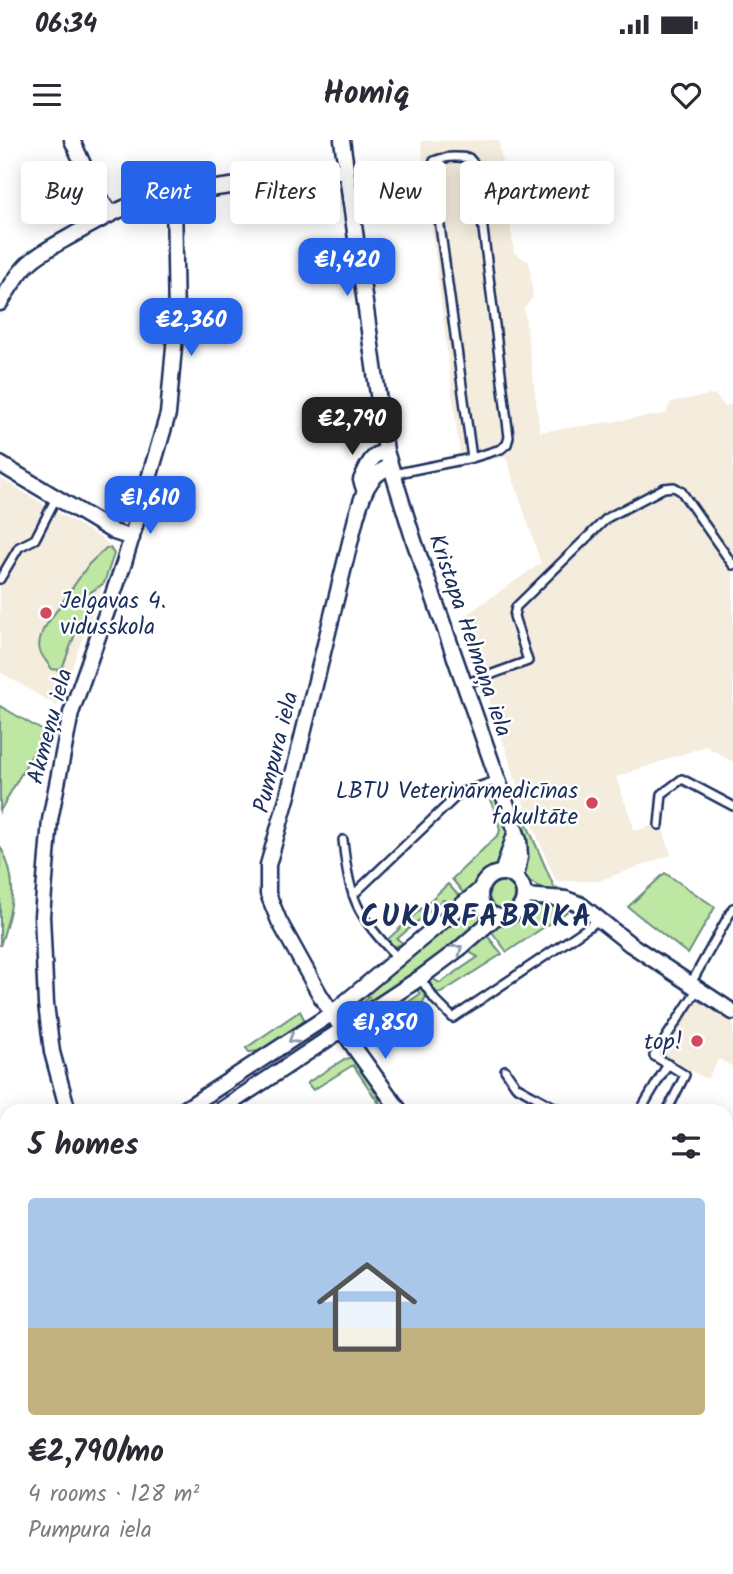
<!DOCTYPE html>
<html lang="en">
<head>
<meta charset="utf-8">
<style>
	body { margin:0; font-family:Kalam,sans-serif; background:#f2f2f3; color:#2b2b33; height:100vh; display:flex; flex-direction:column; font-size:26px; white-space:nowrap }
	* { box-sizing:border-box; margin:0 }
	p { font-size:23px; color:#7c7c81 }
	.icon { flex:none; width:38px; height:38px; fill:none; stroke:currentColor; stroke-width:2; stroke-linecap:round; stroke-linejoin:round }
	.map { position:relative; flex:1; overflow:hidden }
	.panel { position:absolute; left:0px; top:964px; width:733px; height:471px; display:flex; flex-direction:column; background:#fff; border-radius:21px 21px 0 0; box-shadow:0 4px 18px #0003 }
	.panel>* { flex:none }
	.top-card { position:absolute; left:21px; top:21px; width:691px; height:63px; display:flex; gap:14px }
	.price { position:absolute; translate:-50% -60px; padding:0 16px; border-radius:14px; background:#2563eb; color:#fff; font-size:23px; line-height:46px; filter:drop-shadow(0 2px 4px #0008) }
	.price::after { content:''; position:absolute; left:50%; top:42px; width:21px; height:16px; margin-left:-10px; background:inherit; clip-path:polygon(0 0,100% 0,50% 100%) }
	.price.on { background:#222; color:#fff }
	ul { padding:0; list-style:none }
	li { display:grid; align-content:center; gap:14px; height:371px; padding:0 28px }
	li+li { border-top:2px solid #e1e1e2 }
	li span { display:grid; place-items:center; height:217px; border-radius:7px; color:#555 }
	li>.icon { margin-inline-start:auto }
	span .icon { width:126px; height:126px; fill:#fffc; stroke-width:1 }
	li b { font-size:30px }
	h2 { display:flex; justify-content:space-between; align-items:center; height:84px; padding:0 28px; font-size:30px }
	.tag { padding:0 24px; border-radius:7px; background:#fff; box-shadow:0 4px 18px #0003; font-size:24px; line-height:63px }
	.tag.on { background:#2563eb; color:#fff }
	.status { display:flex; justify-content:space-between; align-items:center; height:49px; padding:0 35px; background:#fff; direction:ltr }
	.status svg { height:19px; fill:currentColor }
	header { display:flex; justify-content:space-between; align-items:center; height:91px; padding:0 28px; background:#fff; font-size:32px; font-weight:800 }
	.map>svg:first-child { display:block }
	.built { fill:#f4ecdd }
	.green { fill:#bee7a3; stroke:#6c8b80; stroke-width:2 }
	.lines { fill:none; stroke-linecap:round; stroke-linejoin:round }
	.lane-casing { stroke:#1b2f5e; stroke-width:12 }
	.street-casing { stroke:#1b2f5e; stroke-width:19 }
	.secondary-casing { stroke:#1b2f5e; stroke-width:24 }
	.lane { stroke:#fff; stroke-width:7 }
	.street { stroke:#fff; stroke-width:14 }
	.secondary { stroke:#fff; stroke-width:19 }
	.oneway { stroke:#8d97ae }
	.poi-dot { fill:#d1495b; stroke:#fff; stroke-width:2.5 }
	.labels { text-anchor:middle; stroke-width:5; stroke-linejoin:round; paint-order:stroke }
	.poi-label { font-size:23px; fill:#1b2f5e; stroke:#fff; text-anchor:end }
	.street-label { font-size:23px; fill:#1b2f5e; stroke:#fff }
	.district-label { font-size:30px; font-weight:bold; letter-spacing:2px; fill:#1b2f5e; stroke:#fff }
</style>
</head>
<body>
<div class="status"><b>06:34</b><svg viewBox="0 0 49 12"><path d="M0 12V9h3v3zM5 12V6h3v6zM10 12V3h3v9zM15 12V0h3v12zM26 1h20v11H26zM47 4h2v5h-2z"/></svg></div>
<header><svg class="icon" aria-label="menu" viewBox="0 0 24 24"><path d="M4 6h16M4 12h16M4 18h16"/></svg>Homiq<svg class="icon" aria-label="heart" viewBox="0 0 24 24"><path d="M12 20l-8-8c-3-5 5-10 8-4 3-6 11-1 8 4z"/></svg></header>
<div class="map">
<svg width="733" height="1434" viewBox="0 0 733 1434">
	<rect width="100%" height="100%" fill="#fff"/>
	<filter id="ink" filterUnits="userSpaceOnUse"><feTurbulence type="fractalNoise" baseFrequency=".0143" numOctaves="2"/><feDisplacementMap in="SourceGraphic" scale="14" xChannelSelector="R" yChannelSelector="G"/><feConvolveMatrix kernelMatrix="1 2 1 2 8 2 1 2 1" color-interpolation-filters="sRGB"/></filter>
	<g filter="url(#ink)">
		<path class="built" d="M499,0L514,113L529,122L533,157L524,168L540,292L666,274L671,262L715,254L724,266L733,265V622L706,606L616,637L635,691L661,683L671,715L598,741H556L521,657L463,477L541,423L506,317L464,325L460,316L421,1Z
			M0,338L104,400L112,407L115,413L57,566L0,532Z
			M694,853L733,876V927L719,919L707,939L658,913Z
			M733,1153V1434H568L572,1428H726V1164Z
			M7,1213V1301L0,1291V1218Z"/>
		<path class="green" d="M106,408H110L114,414L104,443L91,452L63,526L59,530L52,529C40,513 35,510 43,490L89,424Z
			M0,566L45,592L0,671Z
			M497,653L508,700L500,723L482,735L465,755L452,739L499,694L500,689L490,656Z
			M522,673L554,747L584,756V759L539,747L525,738L520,679Z
			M0,706C20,741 12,770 0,806Z
			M665,733L715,767L688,814L628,767Z
			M489 755a13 13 0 1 1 26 0a13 13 0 1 1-26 0Z
			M448,744L461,758L453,764L443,760L397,799L403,803C397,808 391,806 386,801Z
			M474,759L477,767L488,779L453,806L360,871L359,867L369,857L365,852Z
			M552,765L571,769L507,812L489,788L500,783L513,781L531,768Z
			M485,793L502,814L441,853L436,852L430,843V837L440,843L478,817L467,811Z
			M415,846L421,848L426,856L422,865L380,892L373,891L366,881L369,878L375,885L420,854Z
			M300,871L306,883C290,893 268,913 249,912L246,908Z
			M352,917L378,954L380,965L353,925L313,950L307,943L343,920Z"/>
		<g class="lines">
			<defs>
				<path id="lane" d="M393,334L472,318L501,309L507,304L509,297L475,25L469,18C456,16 445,16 434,21L432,28L472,318
					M0,439L19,407L35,399L56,358
					M465,544L528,521L514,476L516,467L607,378L664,348L674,347L681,351L733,425
					M659,685L662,654L682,639L733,666
					M343,700C349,758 357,777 398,818
					M353,755L460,653L498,640
					M420,838L435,860L453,878L599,780
					M690,845L733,768
					M505,930L516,946L561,971
					M640,971L668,924
					M667,971L685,935L654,916L697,850
					M726,1145L733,1149
					M726,1296L733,1283
					M0,1363L7,1359
					M300,1434L304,1428
					M353,1434L356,1428
					M651,1434L654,1428"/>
				<path id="street" d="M72,0L96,53L110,73
					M342,0L386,311L414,401L519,700L520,717L516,737
					M0,163C9,149 17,134 29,123C42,111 57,104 71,96C98,81 122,67 151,57L346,30
					M0,324L114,392L132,398
					M390,327C368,334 362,357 356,378L288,655L268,725V754L279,781L320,855L356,910L400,971
					M364,349L361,340C368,326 370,315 386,311
					M502,733L515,694
					M480 755a22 22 0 1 1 44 0a22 22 0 1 1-44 0Z
					M524,756L566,759L581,765L630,804L733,872
					M68,971L52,912L46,864L42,776L50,680L71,573L124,423L168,274L176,185L174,53
					M182,971L331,874L480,750
					M219,971L420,838L459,809L497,776
					M0,1090L7,1086
					M0,1114L7,1109
					M200,1434L203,1428"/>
				<path id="secondary" d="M726,1072L733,1060
					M530,1434L533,1428"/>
			</defs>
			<use href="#lane" class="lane-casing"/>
			<use href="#street" class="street-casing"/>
			<use href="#secondary" class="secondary-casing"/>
			<use href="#lane" class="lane"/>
			<use href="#street" class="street"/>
			<use href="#secondary" class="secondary"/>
		</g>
		<defs><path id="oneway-chevron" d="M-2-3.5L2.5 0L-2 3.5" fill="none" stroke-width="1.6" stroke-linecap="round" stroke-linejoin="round" transform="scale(1.75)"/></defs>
		<g class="oneway">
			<use href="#oneway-chevron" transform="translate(458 809) rotate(-38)"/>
			<use href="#oneway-chevron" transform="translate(293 899) rotate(147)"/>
		</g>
	</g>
	<g class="poi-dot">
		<circle cx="46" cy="473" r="7"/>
		<circle cx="592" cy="663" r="7"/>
		<circle cx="697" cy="901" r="7"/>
	</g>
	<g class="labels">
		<g class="poi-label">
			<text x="60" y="468" text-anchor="start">Jelgavas 4.<tspan x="60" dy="26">vidusskola</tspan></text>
			<text x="578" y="658">LBTU Veterinārmedicīnas<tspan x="578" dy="26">fakultāte</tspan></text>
			<text x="683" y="909">top!</text>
		</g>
		<g class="street-label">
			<text transform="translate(471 495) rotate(71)" y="8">Kristapa Helmaņa iela</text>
			<text transform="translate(49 586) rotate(-75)" y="8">Akmeņu iela</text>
			<text transform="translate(275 612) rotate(-76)" y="8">Pumpura iela</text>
		</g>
		<g class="district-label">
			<text x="477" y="786">CUKURFABRIKA</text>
		</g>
	</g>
</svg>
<b class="price" style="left:347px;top:158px">€1,420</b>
<b class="price" style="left:191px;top:218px">€2,360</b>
<b class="price on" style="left:352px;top:317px">€2,790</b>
<b class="price" style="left:150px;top:396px">€1,610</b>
<b class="price" style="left:385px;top:921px">€1,850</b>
<div class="top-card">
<a class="tag">Buy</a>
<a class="tag on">Rent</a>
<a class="tag">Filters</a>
<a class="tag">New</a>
<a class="tag">Apartment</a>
</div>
<section class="panel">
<h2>5 homes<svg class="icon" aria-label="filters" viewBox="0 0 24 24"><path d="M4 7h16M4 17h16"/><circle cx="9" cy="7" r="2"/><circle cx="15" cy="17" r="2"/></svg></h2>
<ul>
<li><span style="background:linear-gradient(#a9c7e8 60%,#c2b280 0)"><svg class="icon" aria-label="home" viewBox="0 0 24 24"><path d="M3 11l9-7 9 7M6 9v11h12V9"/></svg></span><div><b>€2,790/mo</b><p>4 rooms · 128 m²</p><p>Pumpura iela</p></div></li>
</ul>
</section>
</div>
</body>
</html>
